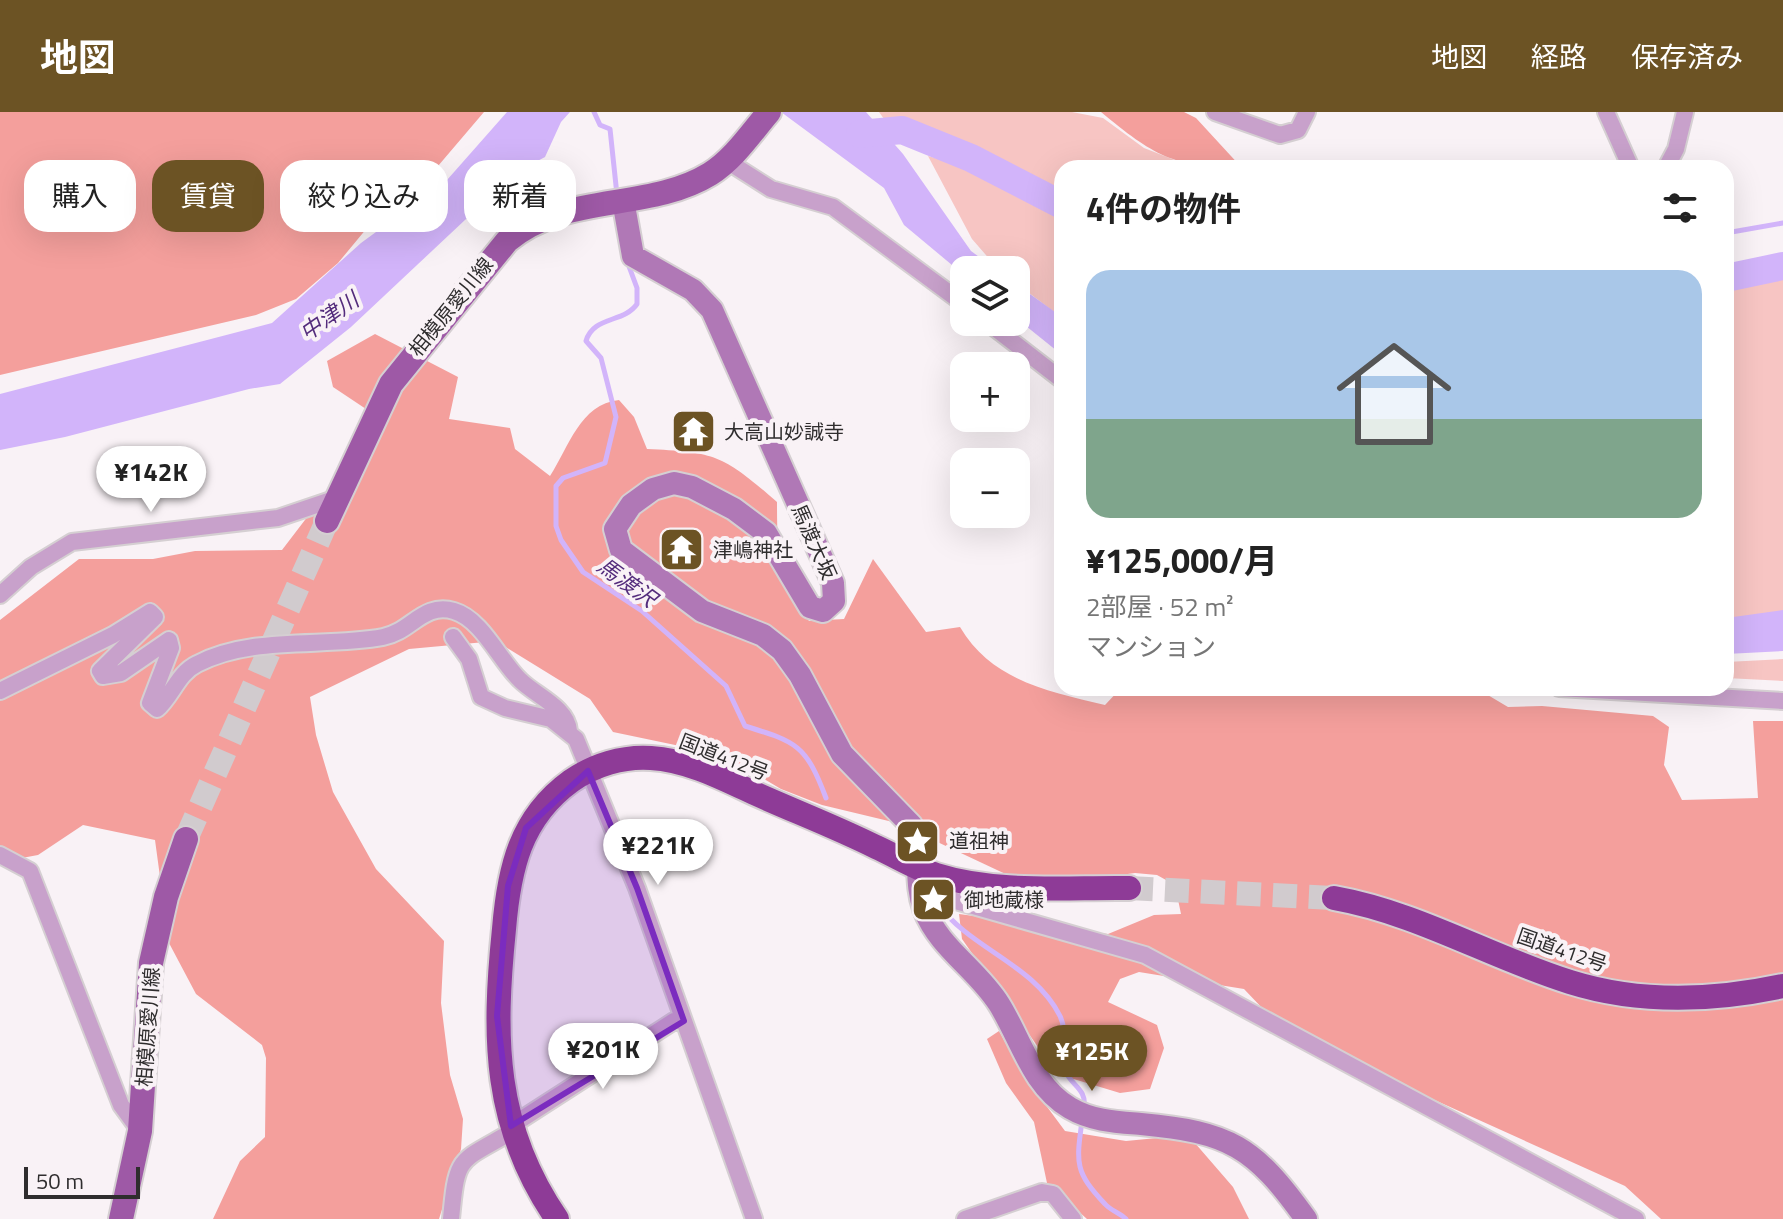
<!DOCTYPE html>
<html lang="ja">
<head>
<meta charset="utf-8">
<style>
	body { margin:0; font-family:"Titillium Web","Noto Sans JP",sans-serif; background:#f6f6f6; color:#222; height:100vh; display:flex; flex-direction:column; font-size:30px; white-space:nowrap }
	* { box-sizing:border-box; margin:0 }
	p { font-size:26px; color:#767676 }
	.icon { flex:none; width:44px; height:44px; fill:none; stroke:currentColor; stroke-width:2; stroke-linecap:round; stroke-linejoin:round }
	.map { position:relative; flex:1; overflow:hidden }
	.panel { position:absolute; left:1054px; top:48px; width:680px; height:536px; display:flex; flex-direction:column; background:#fff; border-radius:24px; box-shadow:0 8px 32px #0002 }
	.panel>* { flex:none }
	.top-card { position:absolute; left:24px; top:48px; width:760px; height:72px; display:flex; gap:16px }
	.buttons { position:absolute; left:950px; top:144px; display:grid; gap:16px }
	.buttons a { display:grid; place-items:center; width:80px; height:80px; border-radius:16px; background:#fff; box-shadow:0 8px 32px #0002; font-size:40px }
	.scale { position:absolute; left:24px; bottom:20px; width:116px; box-sizing:border-box; padding-left:8px; border:4px solid #2f2d2e; border-top:0; font-size:22px; line-height:28px; white-space:nowrap; color:#2f2d2e; -webkit-text-stroke:6px #f9f2f6; paint-order:stroke }
	.price { position:absolute; translate:-50% -68px; padding:0 18px; border-radius:28px; background:#fff; color:#222; font-size:26px; line-height:52px; filter:drop-shadow(0 2px 4px #0008) }
	.price::after { content:''; position:absolute; left:50%; top:48px; width:24px; height:18px; margin-left:-12px; background:inherit; clip-path:polygon(0 0,100% 0,50% 100%) }
	.price.selected { background:#6c5324; color:#fff }
	ul { padding:0; list-style:none }
	li { display:grid; align-content:center; gap:16px; height:424px; padding:0 32px }
	li span { display:grid; place-items:center; height:248px; border-radius:24px; color:#555 }
	li>.icon { margin-inline-start:auto }
	span .icon { width:144px; height:144px; fill:#fffc; stroke-width:1 }
	li b { font-size:34px }
	h2 { display:flex; justify-content:space-between; align-items:center; height:96px; padding:0 32px; font-size:34px }
	.pill { padding:0 28px; border-radius:24px; background:#fff; box-shadow:0 8px 32px #0002; font-size:28px; line-height:72px }
	.pill.selected { background:#6c5324; color:#fff }
	header { display:flex; align-items:center; gap:48px; box-sizing:border-box; height:112px; padding:0 40px; background:#6c5324; color:#fff }
	header strong { font-size:38px }
	nav { display:flex; gap:44px; margin-inline-start:auto; font-size:28px }
	.map>svg:first-child { display:block }
	.green { fill:#f7c5c3 }
	.forest { fill:#f49f9c }
	.water { fill:#d2b4fa }
	.lines { fill:none; stroke-linecap:round; stroke-linejoin:round }
	.stream { stroke:#d2b4fa; stroke-width:5 }
	.river { stroke:#d2b4fa; stroke-width:28 }
	.primary-tunnel { stroke:#d1cbce; stroke-width:24; stroke-dasharray:24 12; stroke-linecap:butt }
	.highway-tunnel { stroke:#d1cbce; stroke-width:24; stroke-dasharray:24 12; stroke-linecap:butt }
	.street-casing { stroke:#d5cfd2; stroke-width:20 }
	.secondary-casing { stroke:#d5cfd2; stroke-width:26 }
	.primary-casing { stroke:#d5cfd2; stroke-width:28 }
	.highway-casing { stroke:#d5cfd2; stroke-width:28 }
	.street { stroke:#c8a1cb; stroke-width:16 }
	.secondary { stroke:#b078b6; stroke-width:22 }
	.primary { stroke:#9e59a6; stroke-width:24 }
	.highway { stroke:#8e3b97; stroke-width:24 }
	.marked { fill:#7b2cbf; fill-opacity:0.2; stroke:#7b2cbf; stroke-width:6; stroke-linejoin:round }
	.labels { text-anchor:middle; stroke-width:8; stroke-linejoin:round; paint-order:stroke }
	.street-label { font-size:20px; fill:#2f2d2e; stroke:#f9f2f6 }
	.poi-label { font-size:20px; fill:#2f2d2e; stroke:#f9f2f6; text-anchor:start }
	.water-label { font-size:22px; font-style:italic; fill:#542c7c; stroke:#f9f2f6 }
</style>
</head>
<body>
<header>
<strong>地図</strong>
<nav><a>地図</a><a>経路</a><a>保存済み</a></nav>
</header>
<div class="map">
<svg width="1783" height="1107" viewBox="0 0 1783 1107">
	<rect width="100%" height="100%" fill="#f9f2f6"/>
	<path class="green" d="M879,0H1072L1103,6L1144,36L1195,56H1062V85L984,46L884,7Z
		M928,44L977,58L1062,104V206L1016,171V158H999L972,127Z
		M1783,167V501L1726,508V179Z
		M1783,547V569L1726,566V550Z"/>
	<path class="forest" d="M0,0H484L438,54L372,110L338,151L296,187L256,203L0,263Z
		M1101,0H1184L1196,6L1242,56C1174,56 1153,43 1101,0Z
		M375,222L458,265L449,307L510,316L515,337L550,364C569,335 580,292 619,288L634,305L647,337C717,340 724,344 777,390C777,448 779,459 809,509L844,507L873,447L926,520L960,515C992,569 1048,579 1105,593L1121,576H1408L1416,583L1449,578L1481,579L1508,595L1542,594L1653,604L1669,615L1664,653L1682,688L1758,686L1753,609H1783V1107H1661L1625,1074L1286,921L1244,877L1139,860L1120,867L1108,890L1157,913L1164,936L1150,977L1120,981L1057,962L962,827L959,802L1108,822L1154,803L1181,802L1175,773L1157,763L1135,761L1083,768L1014,766L897,711L822,693L781,677L723,643L613,620L590,587L496,529L409,537L310,585L316,623L333,680L376,757L444,829L441,891L450,963L463,1007L461,1037L439,1107H213L240,1049L265,1025L266,946L262,933L196,882L169,831L155,728L83,713L38,743L0,750V508L79,447H153L195,439L282,438L308,404L349,387L369,299L333,275L327,249Z
		M999,919L1022,961L1065,1019L1126,1029L1188,1023L1233,1075L1249,1107H1087L1047,1071L1034,1010L1006,971L987,927Z"/>
	<path class="water" d="M507,0H570L561,10L545,45L515,61L351,215L280,272L249,277L65,325L0,338V282L272,211L361,131L447,68Z
		M781,0H866L903,42L971,139L997,158H964V163L904,113L884,76Z
		M1016,172L1062,205V243L1016,206Z
		M1783,498V539L1726,542V506Z"/>
	<g class="lines">
		<path class="stream" d="M594,0L600,13L610,17L617,83
			M1726,121L1783,111
			M627,149L637,176V192C624,211 593,204 586,229L601,246L616,305L605,351L563,366L556,374V414L561,428L583,460L642,499L726,574L745,614C797,630 806,633 826,686
			M938,792C970,837 1034,852 1060,904C1069,922 1058,942 1065,959C1072,974 1087,977 1084,996
			M1082,1009C1076,1052 1075,1060 1105,1092C1110,1098 1120,1101 1126,1107"/>
		<path class="river" d="M860,22L902,18L971,46L1062,93
			M1726,166L1783,154"/>
		<path class="primary-tunnel" d="M186,727L327,409"/>
		<path class="highway-tunnel" d="M1129,776L1334,786"/>
		<defs>
			<path id="street" d="M1215,0L1280,23L1298,18L1307,0
				M1606,0L1631,56
				M727,49L771,77L833,95L964,192
				M1666,56L1676,37L1685,0
				M987,210L1062,268
				M0,483L31,455L72,430L278,406L337,386
				M453,525L469,547L481,585L505,596L551,607L576,627L637,776L754,1107
				M1559,576L1783,589
				M0,579L113,523L150,500L155,505L100,559L103,564L121,561L169,528L171,536L150,591L157,597C172,584 178,561 197,552C252,523 325,536 383,525C411,520 423,490 454,499C482,507 500,549 520,568C536,584 567,595 569,619
				M0,743L30,759L121,993L140,1019
				M918,774L938,784L1145,843L1636,1107
				M511,1014L674,909H684
				M451,1107C457,1042 458,1051 513,1019
				M965,1107L1042,1080L1053,1082L1073,1107"/>
			<path id="secondary" d="M623,88L633,144L693,178L712,198L833,471L834,489L823,499L810,495L766,421L734,397L692,375L674,371L653,377L631,393L615,417L621,438L702,499L763,523L782,538L800,563L842,642L911,713C922,739 914,769 924,797C939,836 977,857 999,892C1021,927 1032,974 1070,996C1092,1009 1116,1010 1141,1012C1229,1020 1254,1034 1306,1107"/>
			<path id="primary" d="M327,409L391,272L507,129C564,80 648,100 710,62C734,47 751,21 769,0
				M121,1107L140,1019L151,851L166,785L186,727"/>
			<path id="highway" d="M1334,786C1418,801 1490,845 1570,870C1640,892 1713,889 1783,874
				M557,1107C493,1014 493,925 504,817C509,757 520,706 571,669C594,653 623,644 651,646C687,648 722,666 754,681C794,699 836,715 876,735C896,744 915,756 936,763C996,782 1067,775 1129,776"/>
		</defs>
		<use href="#street" class="street-casing"/>
		<use href="#secondary" class="secondary-casing"/>
		<use href="#primary" class="primary-casing"/>
		<use href="#highway" class="highway-casing"/>
		<use href="#street" class="street"/>
		<use href="#secondary" class="secondary"/>
		<use href="#primary" class="primary"/>
		<use href="#highway" class="highway"/>
	</g>
	<path class="marked" d="M588,659L637,776L684,909L511,1014L497,904L508,774L526,716Z"/>
	<defs>
		<symbol id="temple-square" viewBox="-11 -11 22 22"><rect x="-9" y="-9" width="18" height="18" rx="4" fill="#6c5324" stroke="#f9f2f6"/><path d="M0-6L5-2H3V0L6.5 2.5H4V6H1.5V3h-3V6H-4V2.5H-6.5L-3 0V-2H-5Z" fill="#fff"/></symbol>
		<symbol id="sight-square" viewBox="-11 -11 22 22"><rect x="-9" y="-9" width="18" height="18" rx="4" fill="#6c5324" stroke="#f9f2f6"/><path d="M0-6L1.8-2.2L6-1.7L2.9 1.2L3.7 5.4L0 3.3L-3.7 5.4L-2.9 1.2L-6-1.7L-1.8-2.2Z" fill="#fff"/></symbol>
	</defs>
	<g fill-rule="evenodd">
		<use href="#temple-square" x="668" y="294" width="51" height="51"/>
		<use href="#temple-square" x="656" y="412" width="51" height="51"/>
		<use href="#sight-square" x="892" y="704" width="51" height="51"/>
		<use href="#sight-square" x="908" y="762" width="51" height="51"/>
	</g>
	<g class="labels">
		<g class="street-label">
			<text transform="translate(451 195) rotate(-51)" y="7">相模原愛川線</text>
			<text transform="translate(814 430) rotate(66)" y="7">馬渡大坂</text>
			<text transform="translate(724 645) rotate(21)" y="7">国道412号</text>
			<text transform="translate(1562 838) rotate(19)" y="7">国道412号</text>
			<text transform="translate(148 915) rotate(-86)" y="7">相模原愛川線</text>
		</g>
		<g class="poi-label">
			<text x="724" y="327">大高山妙誠寺</text>
			<text x="713" y="445">津嶋神社</text>
			<text x="949" y="736">道祖神</text>
			<text x="964" y="795">御地蔵様</text>
		</g>
		<g class="water-label">
			<text transform="translate(329 204) rotate(-35)" y="8">中津川</text>
			<text transform="translate(627 470) rotate(36)" y="8">馬渡沢</text>
		</g>
	</g>
</svg>
<div class="buttons">
<a><svg class="icon" aria-label="layers" viewBox="0 0 24 24"><path d="M12 4l9 5-9 5-9-5zM3 14l9 5 9-5"/></svg></a>
<a>+</a>
<a>−</a>
</div>
<div class="scale">50 m</div>
<b class="price" style="left:151px;top:402px">¥142K</b>
<b class="price" style="left:658px;top:775px">¥221K</b>
<b class="price" style="left:603px;top:979px">¥201K</b>
<b class="price selected" style="left:1092px;top:981px">¥125K</b>
<div class="top-card">
<a class="pill">購入</a>
<a class="pill selected">賃貸</a>
<a class="pill">絞り込み</a>
<a class="pill">新着</a>
</div>
<section class="panel">
<h2>4件の物件<svg class="icon" aria-label="filters" viewBox="0 0 24 24"><path d="M4 7h16M4 17h16"/><circle cx="9" cy="7" r="2"/><circle cx="15" cy="17" r="2"/></svg></h2>
<ul>
<li><span style="background:linear-gradient(#a9c7e8 60%,#7fa58c 0)"><svg class="icon" aria-label="home" viewBox="0 0 24 24"><path d="M3 11l9-7 9 7M6 9v11h12V9"/></svg></span><div><b>¥125,000/月</b><p>2部屋 · 52 m²</p><p>マンション</p></div></li>
</ul>
</section>
</div>
</body>
</html>
